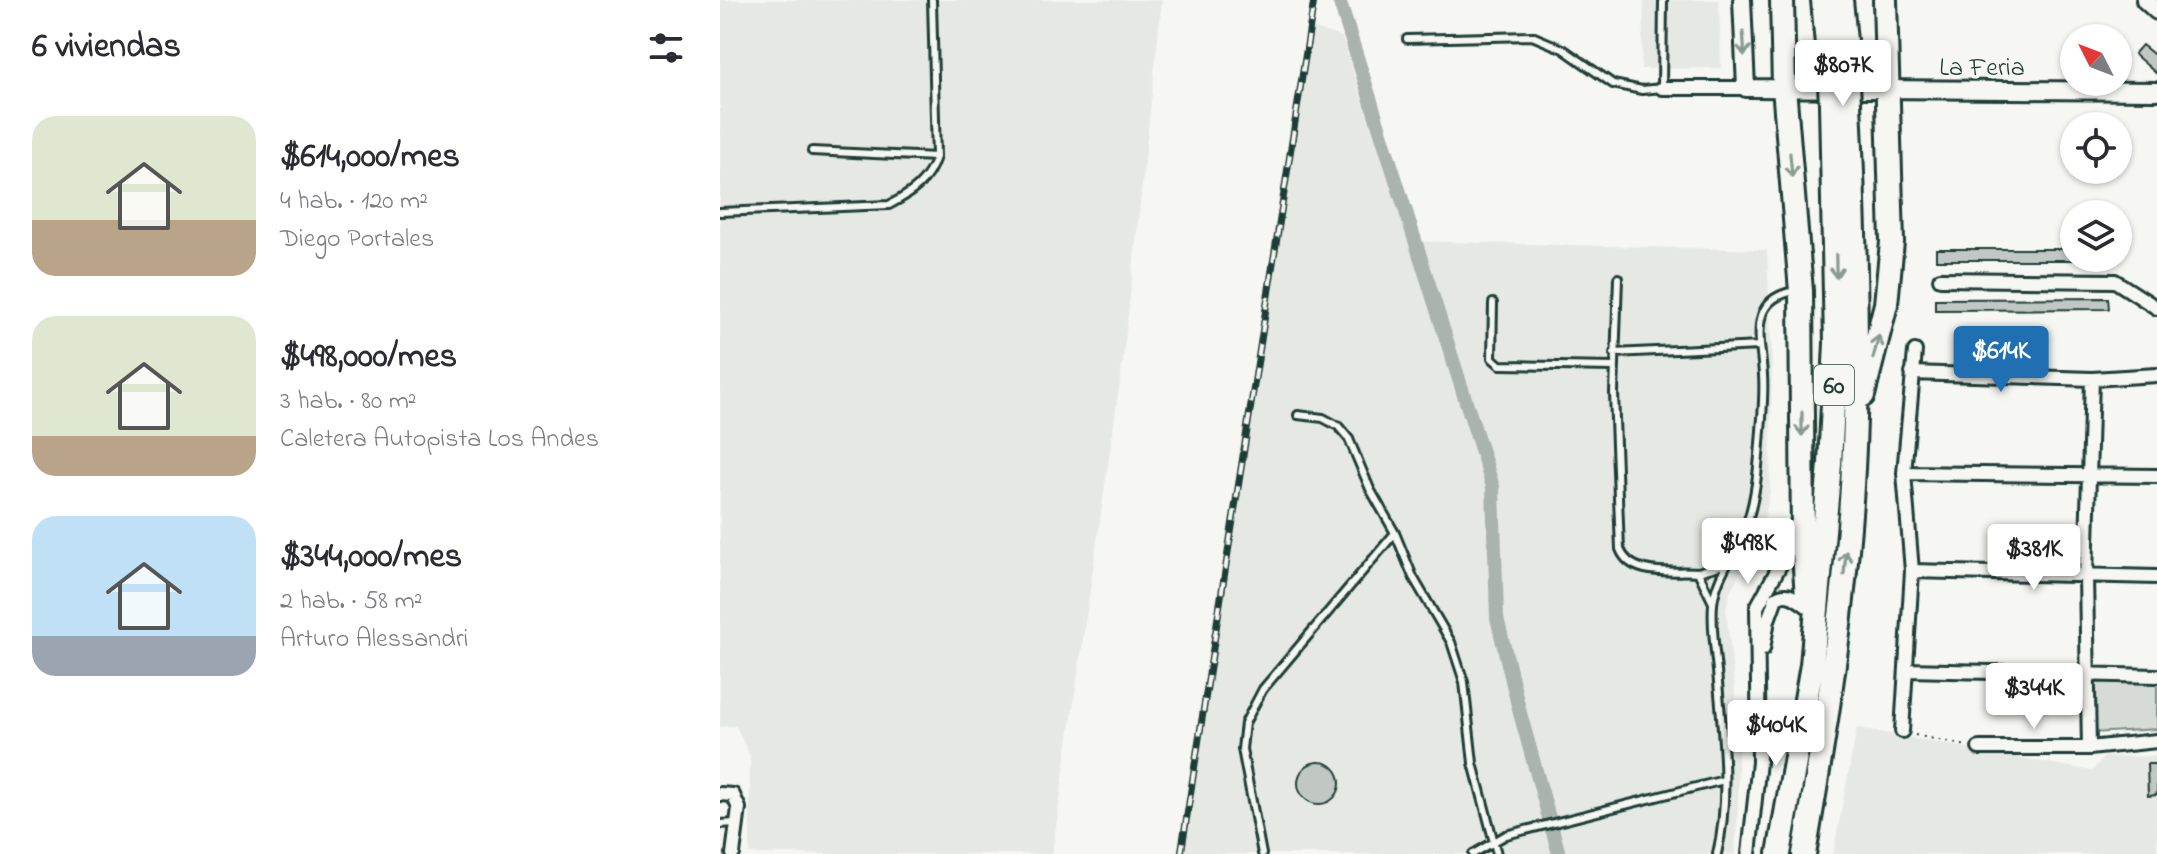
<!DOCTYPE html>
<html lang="es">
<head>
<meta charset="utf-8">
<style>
	body { margin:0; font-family:"Indie Flower",sans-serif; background:#f7f7f7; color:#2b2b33; height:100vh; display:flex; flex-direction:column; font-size:30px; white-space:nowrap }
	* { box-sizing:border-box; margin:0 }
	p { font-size:26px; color:#7c7c81 }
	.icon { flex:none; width:44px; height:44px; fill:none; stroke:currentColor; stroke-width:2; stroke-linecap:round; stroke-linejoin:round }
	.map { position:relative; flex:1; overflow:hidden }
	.drawer { display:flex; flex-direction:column; background:#fff; width:720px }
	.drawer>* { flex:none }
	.needle { width:52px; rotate:312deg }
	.fabs { position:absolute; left:1340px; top:24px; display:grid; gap:16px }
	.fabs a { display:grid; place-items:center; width:72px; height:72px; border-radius:50%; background:#fff; box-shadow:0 2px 6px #0004; font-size:40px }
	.price { position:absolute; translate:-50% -68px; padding:0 18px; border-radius:8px; background:#fff; color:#222; font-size:26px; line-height:52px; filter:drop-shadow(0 2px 4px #0008) }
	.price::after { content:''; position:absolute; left:50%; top:48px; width:24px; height:18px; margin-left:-12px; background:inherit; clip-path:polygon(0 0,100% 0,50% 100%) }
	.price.on { background:#1f6fb2; color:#fff }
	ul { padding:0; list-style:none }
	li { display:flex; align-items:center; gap:24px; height:200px; padding:0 32px }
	li span { display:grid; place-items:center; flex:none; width:224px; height:160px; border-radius:24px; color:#555 }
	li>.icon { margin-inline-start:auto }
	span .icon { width:96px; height:96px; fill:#fffc; stroke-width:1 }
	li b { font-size:34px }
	h2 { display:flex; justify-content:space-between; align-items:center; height:96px; padding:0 32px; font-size:34px }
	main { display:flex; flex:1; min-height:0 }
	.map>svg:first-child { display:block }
	.built { fill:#e6e8e4 }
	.green { fill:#d6dbd6; stroke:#7a8c85; stroke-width:2 }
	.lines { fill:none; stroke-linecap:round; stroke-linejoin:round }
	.canal { stroke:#aab3ae; stroke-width:14 }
	.building { fill:#c1c8c3; stroke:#1f3d34; stroke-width:2 }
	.lane-casing { stroke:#1f3d34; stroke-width:12 }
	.street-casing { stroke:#1f3d34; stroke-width:18 }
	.secondary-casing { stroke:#1f3d34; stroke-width:22 }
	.highway-casing { stroke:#1f3d34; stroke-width:28 }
	.path { stroke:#1f3d34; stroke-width:2; stroke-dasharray:2 6; stroke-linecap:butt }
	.lane { stroke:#f6f6f2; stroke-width:6 }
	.street { stroke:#f6f6f2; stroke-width:12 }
	.secondary { stroke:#f6f6f2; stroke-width:16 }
	.highway { stroke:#f6f6f2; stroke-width:22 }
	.rail-casing { stroke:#1f3d34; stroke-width:7 }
	.rail { stroke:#f6f6f2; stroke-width:4; stroke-dasharray:12; stroke-linecap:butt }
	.highway-bridge-casing { stroke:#1f3d34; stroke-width:28; stroke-linecap:butt }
	.highway-bridge { stroke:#f6f6f2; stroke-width:22 }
	.oneway { stroke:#8a9a93 }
	.labels { text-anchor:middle; stroke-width:7; stroke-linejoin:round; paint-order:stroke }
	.shield { fill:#f6f6f2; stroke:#60746d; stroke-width:2 }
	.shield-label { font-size:24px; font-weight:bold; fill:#1f3d34 }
	.street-label { font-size:26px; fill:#1f3d34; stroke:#f6f6f2 }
</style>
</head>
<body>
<main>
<section class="drawer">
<h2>6 viviendas<svg class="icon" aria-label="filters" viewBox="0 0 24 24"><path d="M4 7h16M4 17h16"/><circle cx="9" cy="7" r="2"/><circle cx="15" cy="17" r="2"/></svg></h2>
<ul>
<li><span style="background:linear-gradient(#dfe7d0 65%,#b9a48a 0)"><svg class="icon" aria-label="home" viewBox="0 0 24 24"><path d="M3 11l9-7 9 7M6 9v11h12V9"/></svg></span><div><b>$614,000/mes</b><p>4 hab. · 120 m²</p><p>Diego Portales</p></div></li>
<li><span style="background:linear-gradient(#dfe7d0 75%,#b9a48a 0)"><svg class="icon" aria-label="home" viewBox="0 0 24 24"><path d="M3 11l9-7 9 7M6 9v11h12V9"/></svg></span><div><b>$498,000/mes</b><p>3 hab. · 80 m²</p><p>Caletera Autopista Los Andes</p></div></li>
<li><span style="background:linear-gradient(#bfe0f5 75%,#9aa5b1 0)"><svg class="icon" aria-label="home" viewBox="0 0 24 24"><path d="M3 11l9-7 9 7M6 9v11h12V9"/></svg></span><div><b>$344,000/mes</b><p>2 hab. · 58 m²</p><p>Arturo Alessandri</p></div></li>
</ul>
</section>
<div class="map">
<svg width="1437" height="854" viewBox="0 0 1437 854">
	<rect width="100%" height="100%" fill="#f6f6f2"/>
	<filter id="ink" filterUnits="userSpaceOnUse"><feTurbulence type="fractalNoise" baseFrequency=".0125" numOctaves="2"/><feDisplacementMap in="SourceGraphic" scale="16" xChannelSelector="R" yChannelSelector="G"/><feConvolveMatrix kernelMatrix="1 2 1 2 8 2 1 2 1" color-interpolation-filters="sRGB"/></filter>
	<g filter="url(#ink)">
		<path class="built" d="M0,0H442L403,360L332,854H30V756L16,726L0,727Z
			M924,0H999L1001,68L921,69Z
			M589,27L622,37L688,241L1047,250L1052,362L1050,491L1040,537L1010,591L1006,610L1018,719V806L1015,854H464Z
			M1137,728L1372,771L1384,757L1437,756V854H1113Z"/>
		<path class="green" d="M1372,678L1437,680V729L1372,733Z"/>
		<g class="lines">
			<path class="canal" d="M619,0L773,487L777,618L800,713L839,854"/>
		</g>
		<path class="building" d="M1422,45L1437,57V74L1414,54Z
			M1216,249H1354V260H1216Z
			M1388,298L1389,309L1215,310V299Z
			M578 783a21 21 0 1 1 42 0a21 21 0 1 1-42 0Z
			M1427,764H1437V795L1428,796Z"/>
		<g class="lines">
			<defs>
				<path id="lane" d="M687,39L812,36L843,49L893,84L922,90L942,88L943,0
					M92,151L216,157
					M0,212L169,205C192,193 208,182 216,157L212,0
					M898,278L894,393L900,549C911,578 952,570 978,572
					M773,303L772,358L780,365L894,367
					M894,353L1040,346
					M578,415L603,418L618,426L629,439L650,489L675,533L693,577L731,642L744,682L753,763L777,854
					M993,603L978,572L1006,564
					M0,824L16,823
					M542,854L522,749L525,723L543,689L675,533
					M753,854L786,835L1004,780
					M997,854C1011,795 1002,731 997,671C995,650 991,626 993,604C996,575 1016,553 1026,526C1038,493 1039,453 1042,418C1043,404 1044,389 1043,375C1041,340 1027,299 1075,291"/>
				<path id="street" d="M942,88H1026
					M1220,279L1395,281L1437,308
					M1192,373L1372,379L1437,375
					M1184,473L1437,476
					M1192,571L1437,577
					M1043,649L1048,620L1056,598C1068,590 1078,600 1087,606
					M1188,670L1437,676
					M1182,731L1192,571L1184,473L1195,351
					M1259,748H1369L1437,741
					M1369,748L1366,576L1372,379
					M0,794L13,795L19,808L13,854
					M1029,854L1039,762L1037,607L1070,547L1076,525"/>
				<path id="secondary" d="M1022,0L1026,88L1437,91
					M1425,0L1437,11"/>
				<path id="highway" d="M1062,0L1064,87L1081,291L1083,539L1087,598
					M1103,0L1109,67
					M1121,0L1127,61
					M1143,395L1166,304L1172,242L1165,0
					M1059,854L1092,665L1110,464L1116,343L1111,104
					M1084,854C1109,711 1131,566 1135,420C1138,315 1134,209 1129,104"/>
			</defs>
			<use href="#lane" class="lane-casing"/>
			<use href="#street" class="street-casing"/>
			<use href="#secondary" class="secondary-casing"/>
			<use href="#highway" class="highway-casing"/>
			<path class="path" d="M1195,735L1247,746"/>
			<use href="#lane" class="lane"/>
			<use href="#street" class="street"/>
			<use href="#secondary" class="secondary"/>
			<use href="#highway" class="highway"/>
			<defs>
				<path id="rail" d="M461,854L594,0"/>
			</defs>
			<use href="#rail" class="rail-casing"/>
			<use href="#rail" class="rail"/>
			<defs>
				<path id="highway-bridge" d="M1127,61L1129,104
					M1109,67L1111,104"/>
			</defs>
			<use href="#highway-bridge" class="highway-bridge-casing"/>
			<use href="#highway-bridge" class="highway-bridge"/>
		</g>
		<defs><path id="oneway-shaft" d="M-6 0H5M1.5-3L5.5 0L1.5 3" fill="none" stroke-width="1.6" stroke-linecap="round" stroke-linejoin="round" transform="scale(2)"/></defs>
		<g class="oneway">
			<use href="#oneway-shaft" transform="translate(1024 44) rotate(87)"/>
			<use href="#oneway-shaft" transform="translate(1071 165) rotate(85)"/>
			<use href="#oneway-shaft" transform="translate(1116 266) rotate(89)"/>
			<use href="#oneway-shaft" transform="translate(1156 347) rotate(-75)"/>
			<use href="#oneway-shaft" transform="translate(1082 424) rotate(90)"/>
			<use href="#oneway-shaft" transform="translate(1125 563) rotate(-85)"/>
		</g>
	</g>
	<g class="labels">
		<rect class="shield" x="1094" y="365" width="40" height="40" rx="6"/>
		<g class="shield-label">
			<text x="1114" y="393">60</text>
		</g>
		<g class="street-label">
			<text x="1262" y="75">La Feria</text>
		</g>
	</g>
</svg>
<div class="fabs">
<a><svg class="needle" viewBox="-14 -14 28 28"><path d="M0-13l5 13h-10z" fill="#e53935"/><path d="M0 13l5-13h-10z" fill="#7c7c81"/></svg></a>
<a><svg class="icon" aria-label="locate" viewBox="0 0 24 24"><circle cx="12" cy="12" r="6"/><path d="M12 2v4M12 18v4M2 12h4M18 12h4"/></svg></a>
<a><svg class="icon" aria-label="layers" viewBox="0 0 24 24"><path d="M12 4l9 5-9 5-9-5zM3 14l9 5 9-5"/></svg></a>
</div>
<b class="price" style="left:1123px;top:108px">$807K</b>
<b class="price on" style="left:1281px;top:394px">$614K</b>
<b class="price" style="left:1028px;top:586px">$498K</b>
<b class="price" style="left:1314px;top:592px">$381K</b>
<b class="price" style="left:1314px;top:731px">$344K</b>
<b class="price" style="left:1056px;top:768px">$404K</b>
</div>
</main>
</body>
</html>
